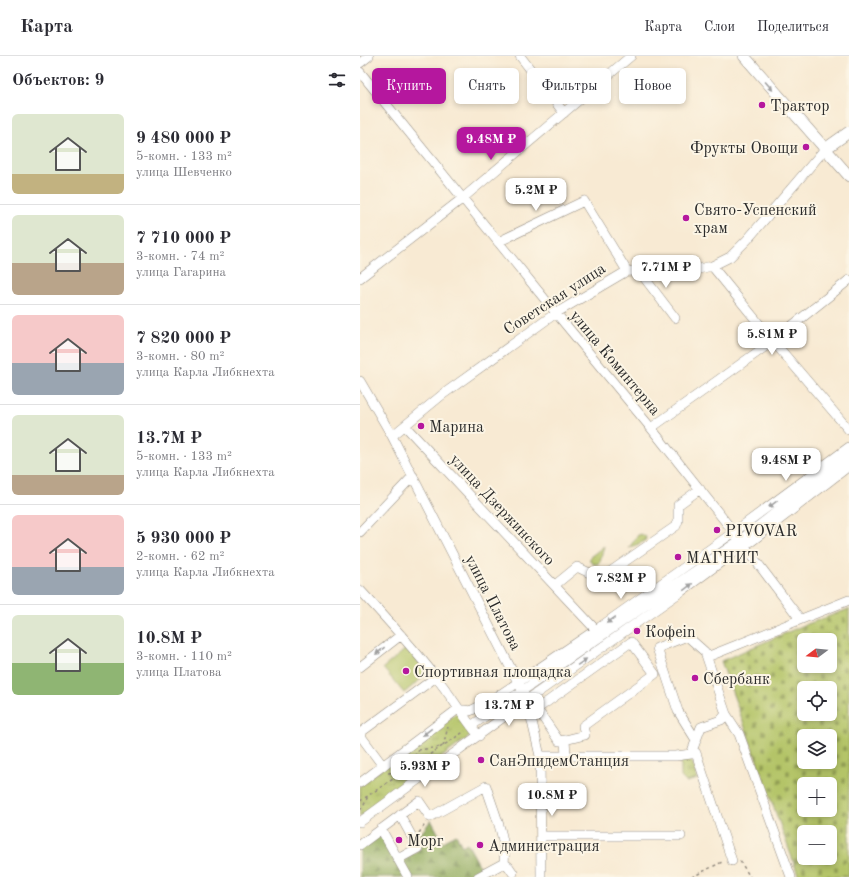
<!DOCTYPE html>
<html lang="ru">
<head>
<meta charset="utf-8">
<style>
	body { margin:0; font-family:"Old Standard TT",serif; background:#f2f2f3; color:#2b2b33; height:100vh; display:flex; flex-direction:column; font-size:15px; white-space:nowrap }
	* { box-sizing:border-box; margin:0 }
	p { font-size:13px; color:#7c7c81 }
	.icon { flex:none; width:22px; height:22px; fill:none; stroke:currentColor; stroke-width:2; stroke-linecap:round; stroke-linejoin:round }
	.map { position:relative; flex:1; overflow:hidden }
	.side { display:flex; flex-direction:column; background:#fff; width:360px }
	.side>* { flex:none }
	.banner { position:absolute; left:12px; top:12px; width:380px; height:36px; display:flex; gap:8px }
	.needle { width:26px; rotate:254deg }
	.tools { position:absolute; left:437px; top:577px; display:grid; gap:8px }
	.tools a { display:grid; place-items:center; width:40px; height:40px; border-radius:6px; background:#fff; box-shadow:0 2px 6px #0003; font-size:20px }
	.price { position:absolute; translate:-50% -34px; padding:0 9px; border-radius:8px; background:#fff; color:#222; font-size:13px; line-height:26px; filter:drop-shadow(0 1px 2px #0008) }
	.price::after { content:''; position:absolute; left:50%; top:24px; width:12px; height:9px; margin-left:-6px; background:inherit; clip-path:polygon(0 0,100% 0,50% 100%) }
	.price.active { background:#b5179e; color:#fff }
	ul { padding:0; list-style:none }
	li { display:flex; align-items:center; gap:12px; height:100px; padding:0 12px }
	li+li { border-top:1px solid #e1e1e2 }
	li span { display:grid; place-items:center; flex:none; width:112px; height:80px; border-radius:6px; color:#555 }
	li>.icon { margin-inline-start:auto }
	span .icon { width:48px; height:48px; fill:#fffc; stroke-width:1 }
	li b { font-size:17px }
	h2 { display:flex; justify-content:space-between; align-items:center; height:48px; padding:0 12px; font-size:17px }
	.tag { padding:0 14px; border-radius:6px; background:#fff; box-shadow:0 2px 6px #0003; font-size:14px; line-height:36px }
	.tag.active { background:#b5179e; color:#fff }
	header { display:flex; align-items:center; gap:24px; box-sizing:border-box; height:56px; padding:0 20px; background:#fff; border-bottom:1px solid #e1e1e2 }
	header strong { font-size:19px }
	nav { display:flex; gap:22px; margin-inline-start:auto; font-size:14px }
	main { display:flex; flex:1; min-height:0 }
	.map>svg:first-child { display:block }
	.green { fill:#b4c467; stroke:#707849 }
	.forest { fill:url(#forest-firs); stroke:#5d6a44 }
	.cemetery { fill:url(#cemetery-stones); stroke:#707849; fill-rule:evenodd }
	.park { fill:url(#park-tufts); stroke:#707849 }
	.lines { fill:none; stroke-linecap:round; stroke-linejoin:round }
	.minor-casing { stroke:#928a7f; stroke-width:10 }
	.major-casing { stroke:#928a7f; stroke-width:12 }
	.path { stroke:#928a7f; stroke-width:1.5; stroke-dasharray:3 3; stroke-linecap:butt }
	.minor { stroke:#fff; stroke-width:9 }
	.major { stroke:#fff; stroke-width:11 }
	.oneway { fill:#a0a0a0 }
	.poi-dot { fill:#b5179e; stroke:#fcf5e5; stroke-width:1.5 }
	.labels { text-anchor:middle; stroke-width:4; stroke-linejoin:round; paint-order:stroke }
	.poi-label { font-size:16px; fill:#2b2b2b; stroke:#fcf5e5; text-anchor:start }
	.street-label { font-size:16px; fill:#2b2b2b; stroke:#fcf5e5 }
</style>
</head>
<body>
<header>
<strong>Карта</strong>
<nav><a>Карта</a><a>Слои</a><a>Поделиться</a></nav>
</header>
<main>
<section class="side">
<h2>Объектов: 9<svg class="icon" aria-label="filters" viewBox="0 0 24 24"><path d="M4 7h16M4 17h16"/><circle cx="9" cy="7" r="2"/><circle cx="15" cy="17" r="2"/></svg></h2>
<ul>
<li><span style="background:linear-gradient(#dfe7d0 75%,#c2b280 0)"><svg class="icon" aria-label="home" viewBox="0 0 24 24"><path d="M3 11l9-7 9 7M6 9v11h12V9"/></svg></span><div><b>9 480 000 ₽</b><p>5-комн. · 133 m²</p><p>улица Шевченко</p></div></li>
<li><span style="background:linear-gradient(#dfe7d0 60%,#b9a48a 0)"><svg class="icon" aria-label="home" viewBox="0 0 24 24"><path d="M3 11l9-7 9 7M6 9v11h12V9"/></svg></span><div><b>7 710 000 ₽</b><p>3-комн. · 74 m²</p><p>улица Гагарина</p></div></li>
<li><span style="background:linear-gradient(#f6c9c9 60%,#9aa5b1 0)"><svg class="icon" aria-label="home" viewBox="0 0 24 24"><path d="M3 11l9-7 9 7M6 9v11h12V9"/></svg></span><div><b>7 820 000 ₽</b><p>3-комн. · 80 m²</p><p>улица Карла Либкнехта</p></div></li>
<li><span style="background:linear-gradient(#dfe7d0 75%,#b9a48a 0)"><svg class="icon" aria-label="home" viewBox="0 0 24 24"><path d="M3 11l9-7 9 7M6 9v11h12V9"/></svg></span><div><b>13.7M ₽</b><p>5-комн. · 133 m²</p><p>улица Карла Либкнехта</p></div></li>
<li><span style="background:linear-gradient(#f6c9c9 65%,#9aa5b1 0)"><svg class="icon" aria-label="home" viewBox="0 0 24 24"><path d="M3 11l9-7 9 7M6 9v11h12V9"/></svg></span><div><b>5 930 000 ₽</b><p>2-комн. · 62 m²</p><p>улица Карла Либкнехта</p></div></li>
<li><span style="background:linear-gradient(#dfe7d0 60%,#8fb573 0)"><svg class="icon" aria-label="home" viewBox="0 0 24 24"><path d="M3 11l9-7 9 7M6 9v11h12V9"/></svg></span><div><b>10.8M ₽</b><p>3-комн. · 110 m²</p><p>улица Платова</p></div></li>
</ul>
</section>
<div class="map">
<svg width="489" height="821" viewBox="0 0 489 821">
	<defs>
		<pattern id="forest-firs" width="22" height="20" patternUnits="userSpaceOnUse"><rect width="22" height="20" fill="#8faa5c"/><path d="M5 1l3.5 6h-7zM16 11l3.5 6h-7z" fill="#758b4c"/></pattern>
		<pattern id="cemetery-stones" width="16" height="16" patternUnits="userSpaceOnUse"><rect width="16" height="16" fill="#b4c467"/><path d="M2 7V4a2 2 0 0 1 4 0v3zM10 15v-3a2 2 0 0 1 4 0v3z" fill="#939f55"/></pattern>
		<pattern id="park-tufts" width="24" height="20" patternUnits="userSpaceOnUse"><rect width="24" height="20" fill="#b4c467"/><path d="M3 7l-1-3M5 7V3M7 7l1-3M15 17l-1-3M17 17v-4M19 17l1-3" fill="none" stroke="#939f55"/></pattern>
	</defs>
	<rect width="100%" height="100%" fill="#fcf5e5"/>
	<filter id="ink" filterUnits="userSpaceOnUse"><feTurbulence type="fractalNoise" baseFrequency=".025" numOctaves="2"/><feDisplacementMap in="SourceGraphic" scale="8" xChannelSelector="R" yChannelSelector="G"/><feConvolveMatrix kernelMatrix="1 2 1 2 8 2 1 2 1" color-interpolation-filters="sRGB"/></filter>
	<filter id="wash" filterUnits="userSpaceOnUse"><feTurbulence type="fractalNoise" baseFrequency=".012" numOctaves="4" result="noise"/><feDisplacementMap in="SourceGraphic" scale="16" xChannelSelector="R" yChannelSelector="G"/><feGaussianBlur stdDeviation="0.9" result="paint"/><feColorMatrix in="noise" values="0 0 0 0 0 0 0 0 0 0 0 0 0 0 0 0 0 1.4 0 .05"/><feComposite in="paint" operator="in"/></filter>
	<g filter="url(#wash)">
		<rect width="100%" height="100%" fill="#f8ead3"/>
		<path class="green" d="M47,592L68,617L44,637L23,612Z"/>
		<path class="forest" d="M71,764L83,786L96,779L102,790L107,787L123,816L113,821H50L42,805L61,792L57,783Z
			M20,778L46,821H0V791Z"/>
		<path class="cemetery" d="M489,553V821H439L361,605L442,570ZM444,584H470V610H444ZM444,632H470V658H444ZM444,680H470V706H444ZM444,728H470V754H444ZM444,776H470V802H444Z"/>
		<path class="park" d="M281,478L286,481L285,485L269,492L278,479Z
			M244,490L240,506L237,508H233L230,505V501Z
			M98,656L113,678L0,761V729Z
			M321,703L332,705L337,723L326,726L321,721Z"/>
	</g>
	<g filter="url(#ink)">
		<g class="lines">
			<defs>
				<path id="minor" d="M160,0L204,57
					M0,7L9,0
					M0,16L196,257L291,372L380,484L440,563
					M138,186L224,145L267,215
					M352,210L413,285L489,374
					M280,216L315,262
					M0,222L103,142L271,0
					M0,325L32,380L167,644L180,700L181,821
					M45,370L236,574
					M291,372L413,285L489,224
					M32,380L82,339L196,257L267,215L317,218L352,210L370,201L387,184L465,93
					M0,476L53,420
					M195,529L217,511L238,521L244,520L316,470L318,465V449L340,433
					M0,534C26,562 52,590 75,620C91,639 103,661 119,680
					M347,601L489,544
					M0,611L41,579
					M162,635L380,484L489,400
					M366,658L379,678L431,821
					M111,670L156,639
					M0,677L76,621
					M0,679L23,710
					M205,684L199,685L177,653L271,586L295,618L223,670L225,679L205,684L206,700
					M331,698L336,697L372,805
					M180,700H316L331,698L341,671L361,664L366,658L345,596L327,580L297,592L318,655L336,684
					M0,727L98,653L110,655L132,644L240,571L374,476L489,391
					M0,766L167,644L322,535L384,489L392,485L489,410
					M21,773L48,821
					M181,780H321
					M0,789L59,745L70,761L126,730C133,754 147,782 144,807L118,821
					M38,803L58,792L40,759
					M144,807L149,811L153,817"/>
				<path id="major" d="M384,0L489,120
					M465,93L489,76"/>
			</defs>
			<use href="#minor" class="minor-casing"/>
			<use href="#major" class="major-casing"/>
			<path class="path" d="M83,690L88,671
				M58,694L80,691
				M28,717L38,716L42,718L59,694
				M0,745L105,675
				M0,754L4,749L8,740
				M59,777L66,767
				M380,805L390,821
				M332,821L364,805"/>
			<use href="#minor" class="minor"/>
			<use href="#major" class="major"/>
		</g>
		<defs><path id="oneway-solid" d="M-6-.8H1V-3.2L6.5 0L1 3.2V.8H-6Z"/></defs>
		<g class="oneway">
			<use href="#oneway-solid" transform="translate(409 30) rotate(49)"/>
			<use href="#oneway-solid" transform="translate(413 448) rotate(143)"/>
			<use href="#oneway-solid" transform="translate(328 531) rotate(-37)"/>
			<use href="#oneway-solid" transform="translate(251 564) rotate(145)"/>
			<use href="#oneway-solid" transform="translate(20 595) rotate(141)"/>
			<use href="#oneway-solid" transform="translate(222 606) rotate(-35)"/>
			<use href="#oneway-solid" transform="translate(67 676) rotate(143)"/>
		</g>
	</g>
	<g class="poi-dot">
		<circle cx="402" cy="49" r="4"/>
		<circle cx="446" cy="91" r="4"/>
		<circle cx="326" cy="162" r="4"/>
		<circle cx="61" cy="370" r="4"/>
		<circle cx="357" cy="474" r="4"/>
		<circle cx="318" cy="501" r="4"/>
		<circle cx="277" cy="575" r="4"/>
		<circle cx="46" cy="615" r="4"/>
		<circle cx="335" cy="622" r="4"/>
		<circle cx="121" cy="704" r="4"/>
		<circle cx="39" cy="784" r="4"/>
		<circle cx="120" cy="789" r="4"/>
	</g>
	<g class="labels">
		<g class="poi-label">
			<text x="410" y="55">Трактор</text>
			<text x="438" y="97" text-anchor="end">Фрукты Овощи</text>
			<text x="334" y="159">Свято-Успенский<tspan x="334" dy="18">храм</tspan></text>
			<text x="69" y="376">Марина</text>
			<text x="365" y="480">PIVOVAR</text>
			<text x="326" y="507">МАГНИТ</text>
			<text x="285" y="581">Кофеin</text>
			<text x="54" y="621">Спортивная площадка</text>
			<text x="343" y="628">Сбербанк</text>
			<text x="129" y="710">СанЭпидемСтанция</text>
			<text x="47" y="790">Морг</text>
			<text x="128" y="795">Администрация</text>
		</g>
		<g class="street-label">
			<text transform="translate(194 242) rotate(-33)" y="6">Советская улица</text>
			<text transform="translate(256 306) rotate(50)" y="6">улица Коминтерна</text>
			<text transform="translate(143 453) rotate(47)" y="6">улица Дзержинского</text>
			<text transform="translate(134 546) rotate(63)" y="6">улица Платова</text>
		</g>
	</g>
</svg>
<div class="tools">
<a><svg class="needle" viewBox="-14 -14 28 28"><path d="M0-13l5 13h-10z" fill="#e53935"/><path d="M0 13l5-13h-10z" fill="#7c7c81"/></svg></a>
<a><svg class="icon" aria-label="locate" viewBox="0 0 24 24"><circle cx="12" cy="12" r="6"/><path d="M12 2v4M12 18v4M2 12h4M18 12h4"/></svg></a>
<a><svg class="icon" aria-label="layers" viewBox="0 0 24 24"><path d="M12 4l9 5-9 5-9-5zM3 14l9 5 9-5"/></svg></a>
<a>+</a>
<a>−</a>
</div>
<b class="price active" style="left:131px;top:105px">9.48M ₽</b>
<b class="price" style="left:176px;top:156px">5.2M ₽</b>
<b class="price" style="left:306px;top:233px">7.71M ₽</b>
<b class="price" style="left:412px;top:300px">5.81M ₽</b>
<b class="price" style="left:426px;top:426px">9.48M ₽</b>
<b class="price" style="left:261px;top:544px">7.82M ₽</b>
<b class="price" style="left:149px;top:671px">13.7M ₽</b>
<b class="price" style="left:65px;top:732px">5.93M ₽</b>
<b class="price" style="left:192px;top:761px">10.8M ₽</b>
<div class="banner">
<a class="tag active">Купить</a>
<a class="tag">Снять</a>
<a class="tag">Фильтры</a>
<a class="tag">Новое</a>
</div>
</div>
</main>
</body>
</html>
